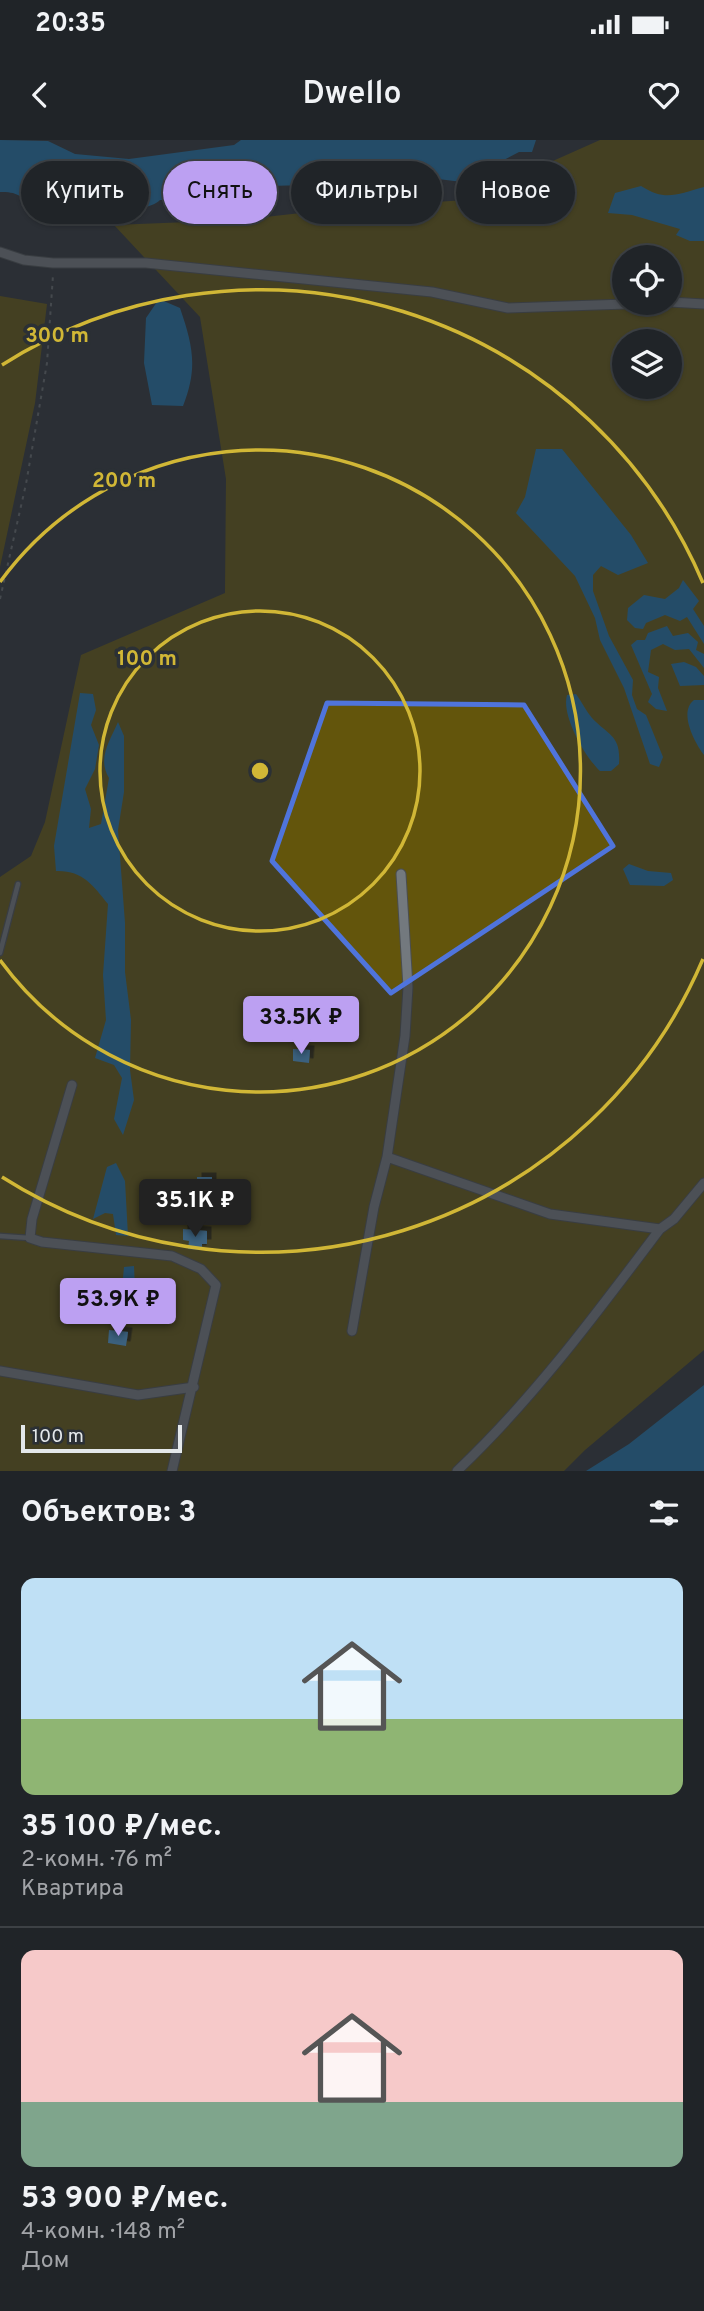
<!DOCTYPE html>
<html lang="ru">
<head>
<meta charset="utf-8">
<style>
	body { margin:0; font-family:Overpass,sans-serif; background:#282c30; color:#f1f3f6; height:100vh; display:flex; flex-direction:column; font-size:26px; white-space:nowrap }
	* { box-sizing:border-box; margin:0 }
	p { font-size:23px; color:#a2a4a8 }
	.icon { flex:none; width:38px; height:38px; fill:none; stroke:currentColor; stroke-width:2; stroke-linecap:round; stroke-linejoin:round }
	.map { position:relative; height:1331px; overflow:hidden }
	.side { display:flex; flex-direction:column; background:#202428; flex:1 }
	.side>* { flex:none }
	.top-card { position:absolute; left:21px; top:21px; width:663px; height:63px; display:flex; gap:14px }
	.buttons { position:absolute; left:612px; top:105px; display:grid; gap:14px }
	.buttons a { display:grid; place-items:center; width:70px; height:70px; border-radius:50%; background:#202428; box-shadow:0 2px 5px #0004,0 0 0 2px #3d4145; font-size:35px }
	.scale { position:absolute; left:21px; bottom:18px; width:161px; box-sizing:border-box; padding-left:7px; border:4px solid #e4e8ea; border-top:0; font-size:19px; line-height:24px; white-space:nowrap; color:#e4e8ea; -webkit-text-stroke:5px #2b3035; paint-order:stroke }
	.price { position:absolute; translate:-50% -60px; padding:0 16px; border-radius:7px; background:#bca0f2; color:#111; font-size:23px; line-height:46px; filter:drop-shadow(0 2px 4px #0008) }
	.price::after { content:''; position:absolute; left:50%; top:42px; width:21px; height:16px; margin-left:-10px; background:inherit; clip-path:polygon(0 0,100% 0,50% 100%) }
	.price.on { background:#222; color:#fff }
	ul { padding:0; list-style:none }
	li { display:grid; align-content:center; gap:14px; height:371px; padding:0 21px }
	li+li { border-top:2px solid #3d4145 }
	li span { display:grid; place-items:center; height:217px; border-radius:14px; color:#555 }
	li>.icon { margin-inline-start:auto }
	span .icon { width:126px; height:126px; fill:#fffc; stroke-width:1 }
	li b { font-size:30px }
	h2 { display:flex; justify-content:space-between; align-items:center; height:84px; padding:0 21px; font-size:30px }
	.chip { padding:0 24px; border-radius:32px; background:#202428; box-shadow:0 2px 5px #0004,0 0 0 2px #3d4145; font-size:24px; line-height:63px }
	.chip.on { background:#bca0f2; color:#111 }
	.status { display:flex; justify-content:space-between; align-items:center; height:49px; padding:0 35px; background:#202428; direction:ltr }
	.status svg { height:19px; fill:currentColor }
	header { display:flex; justify-content:space-between; align-items:center; height:91px; padding:0 21px; background:#202428; font-size:32px; font-weight:600 }
	.map>svg:first-child { display:block }
	.green { fill:#63550c; fill-rule:evenodd }
	.water { fill:#1b70a7 }
	.building { fill:#519fda; filter:url(#shadow) }
	.lines { fill:none; stroke-linecap:round; stroke-linejoin:round }
	.lane-casing { stroke:#4a4e52; stroke-width:7 }
	.street-casing { stroke:#4a4e52; stroke-width:11 }
	.path { stroke:#64696d; stroke-width:2; stroke-dasharray:3.5 5; stroke-linecap:butt }
	.lane { stroke:#73797e; stroke-width:4.5 }
	.street { stroke:#73797e; stroke-width:9 }
	.marked { fill:none; stroke:#4f74dc; stroke-width:5; stroke-linejoin:round }
	.ring { fill:none; stroke:#d1b736; stroke-width:3.5 }
	.centre { fill:#d1b736; stroke:#2b3035; stroke-width:3.5 }
	.ring-label { font-size:21px; text-anchor:middle; font-weight:bold; fill:#d1b736; stroke:#2b3035; stroke-width:7; stroke-linejoin:round; paint-order:stroke }
</style>
</head>
<body>
<div class="status"><b>20:35</b><svg viewBox="0 0 49 12"><path d="M0 12V9h3v3zM5 12V6h3v6zM10 12V3h3v9zM15 12V0h3v12zM26 1h20v11H26zM47 4h2v5h-2z"/></svg></div>
<header><svg class="icon" aria-label="back" viewBox="0 0 24 24"><path d="M15 5l-7 7 7 7"/></svg>Dwello<svg class="icon" aria-label="heart" viewBox="0 0 24 24"><path d="M12 20l-8-8c-3-5 5-10 8-4 3-6 11-1 8 4z"/></svg></header>
<div class="map">
<svg width="704" height="1331" viewBox="0 0 704 1331">
	<defs>
		<filter id="shadow"><feDropShadow dx="4.5" dy="-4.5" stdDeviation="0" flood-color="#0009"/></filter>
	</defs>
	<rect width="100%" height="100%" fill="#2b3035"/>
	<path class="green" d="M600,0H704V1210L585,1310L564,1331H0V737L31,716L45,682L81,515L225,453L226,339L200,177L114,85L239,80L337,69L465,60ZM625,117H670V163H625ZM625,201H670V247H625Z
		M0,156L47,164L35,263L0,427Z"/>
	<path class="water" d="M0,0L48,1L75,14L129,19L234,5L241,0H536L532,12H519L462,42L391,33L374,39L361,51L341,48L319,52C301,41 254,45 237,57C224,52 200,48 186,51C176,53 175,60 160,60C144,76 78,71 56,65L48,71L31,69C22,55 17,52 0,52Z
		M641,46C666,62 677,54 704,47V101H690L676,95L680,89L632,75L608,73L615,53Z
		M159,159L180,168C193,206 198,228 183,266L152,265L144,223L146,178Z
		M536,309H562L631,395L648,423L618,435L601,426L593,435V451L609,496L633,540L632,555L637,569L646,575L663,617L659,627L650,624L624,548L600,500L595,478L575,436L516,373L525,357Z
		M683,440L699,461L693,469L704,486V504L687,477L680,481L665,475L646,483L643,489L635,488L627,480L628,468L644,455L665,459L679,448Z
		M667,486L673,496L688,493L698,502L696,510L704,514V528L689,509L675,510L663,504L651,510L648,532L659,537L658,548L667,571L656,569L648,562L652,554L631,505L637,500H645L648,493Z
		M684,522L696,527L704,536V545L680,546L671,524Z
		M80,553L93,554L96,570L91,585L99,605L95,629L85,649L91,669L89,688L101,684L109,638C97,618 110,601 118,582L124,596V652L118,690L125,783V832L131,880L130,930L134,960L123,995L114,979L122,938L114,925L95,918L106,880L103,835L108,764C93,745 82,730 56,731L54,706Z
		M576,554C582,562 586,571 592,578C609,596 621,595 619,624L611,631H600C585,617 561,575 567,555Z
		M694,560H704V615C695,603 678,572 694,560Z
		M629,724L648,731L671,733L673,740L664,746L630,745L623,729Z
		M116,1023L125,1041L128,1096L116,1095L113,1074L105,1073L93,1079L107,1027Z
		M134,1126L136,1170L132,1183L119,1182L124,1127Z
		M704,1245V1331H586L629,1304Z"/>
	<path class="building" d="M293,909L310,910L309,923L293,921Z
		M197,1037H212V1054H197Z
		M183,1089L207,1091V1104H202V1110L188,1109L189,1101L183,1100Z
		M109,1190L128,1192L126,1206L108,1203Z"/>
	<g class="lines">
		<defs>
			<path id="lane" d="M0,813L18,744
				M0,1096L30,1098"/>
			<path id="street" d="M0,112L24,120L53,123H146L432,152L508,168L656,163
				M670,162L704,164
				M72,945L32,1079L30,1098L42,1102L172,1116L201,1129L216,1145L172,1331
				M387,1017L550,1074L660,1089
				M352,1191L374,1067L387,1017L405,896L408,847L401,734
				M0,1231L138,1255L194,1247
				M457,1331C534,1258 596,1174 660,1089L674,1079L704,1043"/>
		</defs>
		<use href="#lane" class="lane-casing"/>
		<use href="#street" class="street-casing"/>
		<path class="path" d="M0,459L26,344L47,223L53,135"/>
		<use href="#lane" class="lane"/>
		<use href="#street" class="street"/>
	</g>
	<path d="M0 0H704V1331H0ZM327,563L524,565L613,706L391,853L272,721Z" fill="#2b3035" fill-opacity=".55" fill-rule="evenodd"/>
	<path class="marked" d="M327,563L524,565L613,706L391,853L272,721Z"/>
	<g class="ring">
		<circle cx="260" cy="631" r="160"/>
		<path d="M0 442A321 321 0 1 1 0 820"/>
		<path d="M703 819A481 481 0 0 1 2 1037M2 225A481 481 0 0 1 703 443"/>
	</g>
	<circle cx="260" cy="631" r="10" class="centre"/>
	<g class="ring-label">
		<text x="57" y="202">300 m</text>
		<text x="124" y="347">200 m</text>
		<text x="147" y="525">100 m</text>
	</g>
</svg>
<div class="buttons">
<a><svg class="icon" aria-label="locate" viewBox="0 0 24 24"><circle cx="12" cy="12" r="6"/><path d="M12 2v4M12 18v4M2 12h4M18 12h4"/></svg></a>
<a><svg class="icon" aria-label="layers" viewBox="0 0 24 24"><path d="M12 4l9 5-9 5-9-5zM3 14l9 5 9-5"/></svg></a>
</div>
<div class="scale">100 m</div>
<b class="price" style="left:301px;top:916px">33.5K ₽</b>
<b class="price on" style="left:195px;top:1099px">35.1K ₽</b>
<b class="price" style="left:118px;top:1198px">53.9K ₽</b>
<div class="top-card">
<a class="chip">Купить</a>
<a class="chip on">Снять</a>
<a class="chip">Фильтры</a>
<a class="chip">Новое</a>
</div>
</div>
<section class="side">
<h2>Объектов: 3<svg class="icon" aria-label="filters" viewBox="0 0 24 24"><path d="M4 7h16M4 17h16"/><circle cx="9" cy="7" r="2"/><circle cx="15" cy="17" r="2"/></svg></h2>
<ul>
<li><span style="background:linear-gradient(#bfe0f5 65%,#8fb573 0)"><svg class="icon" aria-label="home" viewBox="0 0 24 24"><path d="M3 11l9-7 9 7M6 9v11h12V9"/></svg></span><div><b>35 100 ₽/мес.</b><p>2-комн. · 76 m²</p><p>Квартира</p></div></li>
<li><span style="background:linear-gradient(#f6c9c9 70%,#7fa58c 0)"><svg class="icon" aria-label="home" viewBox="0 0 24 24"><path d="M3 11l9-7 9 7M6 9v11h12V9"/></svg></span><div><b>53 900 ₽/мес.</b><p>4-комн. · 148 m²</p><p>Дом</p></div></li>
</ul>
</section>
</body>
</html>
